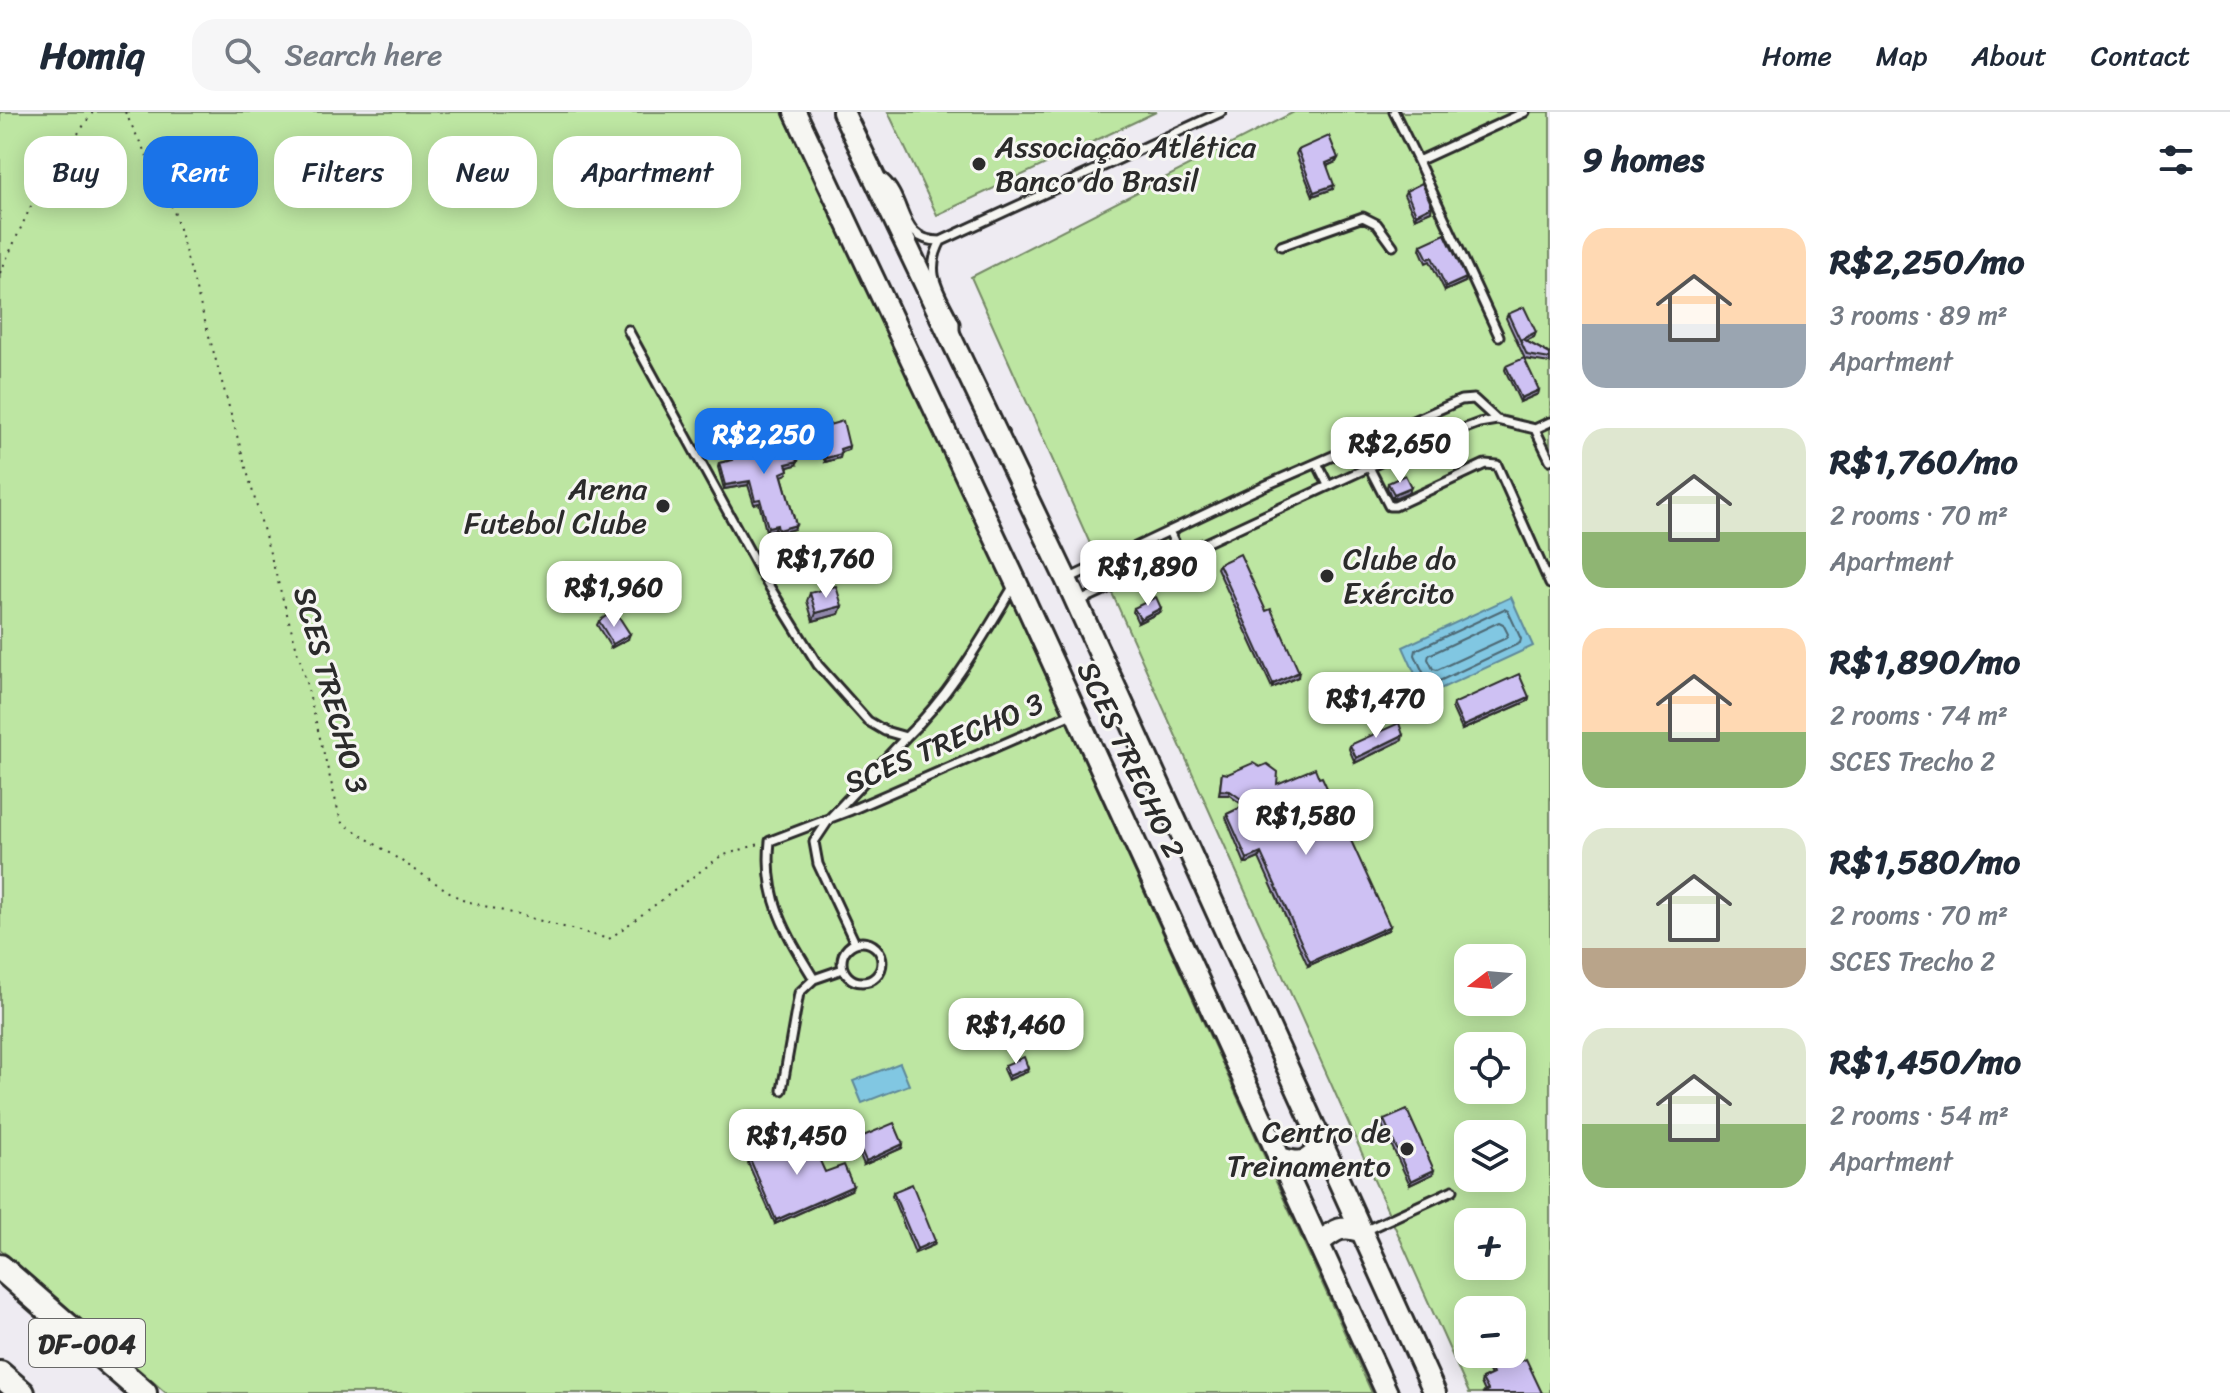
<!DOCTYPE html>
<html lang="en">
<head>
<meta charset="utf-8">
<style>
	body { margin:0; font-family:Sriracha,sans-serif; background:#f6f6f7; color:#1f2937; height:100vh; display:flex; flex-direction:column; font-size:30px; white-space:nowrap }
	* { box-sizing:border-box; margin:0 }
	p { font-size:26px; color:#747a83 }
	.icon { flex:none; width:44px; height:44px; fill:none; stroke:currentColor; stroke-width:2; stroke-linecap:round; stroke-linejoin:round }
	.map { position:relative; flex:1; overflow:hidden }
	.details { display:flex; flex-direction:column; background:#fff; width:680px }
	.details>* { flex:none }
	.hud { position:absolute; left:24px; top:24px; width:760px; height:72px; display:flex; gap:16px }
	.needle { width:52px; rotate:254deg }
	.tools { position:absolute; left:1454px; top:832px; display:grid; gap:16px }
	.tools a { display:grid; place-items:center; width:72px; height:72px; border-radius:16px; background:#fff; box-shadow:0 4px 20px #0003; font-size:40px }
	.price { position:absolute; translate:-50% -68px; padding:0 18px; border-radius:16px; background:#fff; color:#222; font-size:26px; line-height:52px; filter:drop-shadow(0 2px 4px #0008) }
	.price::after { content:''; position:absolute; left:50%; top:48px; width:24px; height:18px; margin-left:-12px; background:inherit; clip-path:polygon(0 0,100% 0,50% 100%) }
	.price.current { background:#1a73e8; color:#fff }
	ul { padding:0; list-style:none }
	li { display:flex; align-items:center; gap:24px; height:200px; padding:0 32px }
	li span { display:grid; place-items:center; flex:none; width:224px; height:160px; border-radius:24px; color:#555 }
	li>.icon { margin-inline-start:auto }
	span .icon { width:96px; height:96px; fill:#fffc; stroke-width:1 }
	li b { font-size:34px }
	h2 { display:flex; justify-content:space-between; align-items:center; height:96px; padding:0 32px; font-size:34px }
	.tag { padding:0 28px; border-radius:24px; background:#fff; box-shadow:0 4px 20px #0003; font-size:28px; line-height:72px }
	.tag.current { background:#1a73e8; color:#fff }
	header { display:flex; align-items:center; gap:48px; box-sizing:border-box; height:112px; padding:0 40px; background:#fff; border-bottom:2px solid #e0e1e3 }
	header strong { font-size:38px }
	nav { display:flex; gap:44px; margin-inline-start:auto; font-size:28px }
	.search { width:560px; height:72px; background:#f6f6f7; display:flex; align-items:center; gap:20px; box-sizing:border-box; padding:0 28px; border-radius:24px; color:#747a83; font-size:30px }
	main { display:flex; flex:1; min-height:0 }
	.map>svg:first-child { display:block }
	.green { fill:#bde6a2; stroke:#748866; stroke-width:2; fill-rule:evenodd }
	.water { fill:#81c7e2; stroke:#5f8999; stroke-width:2 }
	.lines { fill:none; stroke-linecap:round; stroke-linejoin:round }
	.shore { stroke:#4d6974; stroke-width:2 }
	.service-casing { stroke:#2b2b2b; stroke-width:13 }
	.secondary-casing { stroke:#2b2b2b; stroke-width:26 }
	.trunk-casing { stroke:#2b2b2b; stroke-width:30 }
	.path { stroke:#2b2b2b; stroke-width:2; stroke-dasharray:2 6; stroke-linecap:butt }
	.service { stroke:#f6f6f2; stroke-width:7 }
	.secondary { stroke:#f6f6f2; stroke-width:20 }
	.trunk { stroke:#f6f6f2; stroke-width:24 }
	.wall { fill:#b1a6d1; stroke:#2b2b2b; stroke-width:2 }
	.shaded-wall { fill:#9087aa; stroke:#2b2b2b; stroke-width:2 }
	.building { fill:#cec1f3; stroke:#2b2b2b; stroke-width:2 }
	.poi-dot { fill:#2b2b2b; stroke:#f6f6f2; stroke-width:3 }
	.labels { text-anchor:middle; stroke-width:6; stroke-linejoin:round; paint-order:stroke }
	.shield { fill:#f6f6f2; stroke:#686867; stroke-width:2 }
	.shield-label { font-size:28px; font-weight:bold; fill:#2b2b2b }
	.poi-label { font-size:30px; fill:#2b2b2b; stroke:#f6f6f2; text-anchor:start }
	.street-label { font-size:30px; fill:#2b2b2b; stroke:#f6f6f2 }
</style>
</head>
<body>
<header>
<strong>Homiq</strong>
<div class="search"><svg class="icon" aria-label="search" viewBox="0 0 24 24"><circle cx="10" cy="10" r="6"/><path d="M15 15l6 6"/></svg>Search here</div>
<nav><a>Home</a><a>Map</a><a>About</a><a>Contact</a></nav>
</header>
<main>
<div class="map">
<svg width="1550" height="1281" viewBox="0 0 1550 1281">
	<rect width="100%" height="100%" fill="#eeebf2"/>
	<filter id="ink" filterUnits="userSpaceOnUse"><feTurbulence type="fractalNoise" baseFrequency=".0125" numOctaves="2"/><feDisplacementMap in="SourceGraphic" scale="16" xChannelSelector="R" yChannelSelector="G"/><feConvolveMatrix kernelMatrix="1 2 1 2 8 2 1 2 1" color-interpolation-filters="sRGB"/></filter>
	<g filter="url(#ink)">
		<path class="green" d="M0,0H782L916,278L1372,1281H166L0,1137Z
			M888,0H1156L937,103Z
			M1294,0H1550V1281H1469L971,165ZM1468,846H1512V890H1468ZM1468,934H1512V978H1468ZM1468,1022H1512V1066H1468ZM1468,1110H1512V1154H1468ZM1468,1198H1512V1242H1468Z"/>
		<path class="water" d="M1511,485L1533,534L1425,584L1403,535Z
			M900,951L909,973L862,991L853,969Z"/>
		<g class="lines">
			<path class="shore" d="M1504,497L1508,499L1521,527L1520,531L1433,572L1428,571L1415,543L1416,538Z
				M1499,510L1503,512L1508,522L1506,526L1437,558L1433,557L1428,547L1429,543Z"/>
			<defs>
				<path id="service" d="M1394,0L1418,49L1525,0
					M1418,49L1499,224
					M883,66C910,89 897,129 941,129L1221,0
					M941,129C923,162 941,181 955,211V220
					M1281,134L1363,105L1377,112L1393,134
					M628,218L764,466L818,553L868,609L885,619L906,625C951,582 981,528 1013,475
					M1497,308L1535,317L1550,310
					M1397,316L1406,338
					M1535,317L1550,348
					M1317,351L1328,373
					M1369,355L1389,394H1395L1485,352L1497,353L1550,472
					M1169,419L1180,442
					M1070,466L1262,375L1461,288L1474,287L1497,308L1479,311L1406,338L1078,490
					M842 850a20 20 0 1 1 40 0a20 20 0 1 1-40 0Z
					M855,831L818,752L814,730L830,706L906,625
					M814,867C785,820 764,786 770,729L849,699L1074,601
					M782,978L799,881L814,867L843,857
					M1364,1119L1453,1078"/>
				<path id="secondary" d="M795,0L1016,470L1387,1281
					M843,0L1066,467L1435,1281
					M1280,1046C1303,1053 1310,1051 1322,1029
					M1320,1130C1335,1118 1342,1112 1362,1120"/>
				<path id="trunk" d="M0,1155L144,1281
					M0,1262L22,1281"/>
			</defs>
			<use href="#service" class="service-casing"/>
			<use href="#secondary" class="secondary-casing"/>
			<use href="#trunk" class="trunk-casing"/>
			<path class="path" d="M125,0L174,99L305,566L341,710L462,788L609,827L721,744L759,732
				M0,161L37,81L93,0"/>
			<use href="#service" class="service"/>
			<use href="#secondary" class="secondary"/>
			<use href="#trunk" class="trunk"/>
		</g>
		<path class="wall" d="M1298,38L1338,46L1336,50L1327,54L1333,77L1313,84L1296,42Z
			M1406,79L1431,99L1415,106L1404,83Z
			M1421,133L1465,170L1445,179L1430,149L1426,151L1420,137Z
			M1508,202L1536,220L1534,225L1526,229L1550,242V251L1525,247L1506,206Z
			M1506,254L1539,278L1538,282L1520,290L1505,258Z
			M815,317L849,334L848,338L841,340L840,346L825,350L823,345L821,346L814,321Z
			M757,334L796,353L787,355L788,358L787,362L782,364L796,413L794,417L776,422L775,417L766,419L759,391L754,392L748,373L724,377L718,355L719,351L730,348L728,339L729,335Z
			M1388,371L1411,375L1409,380L1392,387L1387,375Z
			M1219,452L1266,499L1298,565L1272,576L1217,456Z
			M810,481L842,494L839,502L813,509L807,489Z
			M1134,496L1160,500L1138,511L1133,500Z
			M599,509H614L628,527L611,536L597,513Z
			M1529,585L1528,589L1462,618L1452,596L1453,592Z
			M1402,628L1355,651L1349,637L1350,633Z
			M1222,661L1277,672L1390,814L1388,818L1308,854L1259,746L1245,752L1226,706L1227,702L1244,694L1229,683H1219Z
			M1005,953L1027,960L1008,968L1003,957Z
			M1384,1008L1433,1062L1410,1073L1382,1013Z
			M856,1027L903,1032L902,1036L864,1053L855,1031Z
			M750,1047L825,1060L851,1078L775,1112L748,1051Z
			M893,1080L935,1129L934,1133L915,1141L892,1084Z
			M1486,1245L1519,1250L1542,1281L1485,1280L1481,1271L1482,1267L1491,1263L1484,1249Z"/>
		<path class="shaded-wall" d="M1338,46L1336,50L1324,55L1326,51Z
			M1334,73L1333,77L1313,84L1314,80Z
			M1432,94L1431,99L1415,106L1416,102Z
			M1466,166L1465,170L1445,179L1446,175Z
			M1536,220L1534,225L1521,231L1522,227Z
			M1539,278L1538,282L1520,290L1521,286Z
			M849,334L848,338L838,341L840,337Z
			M841,342L840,346L825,350L826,346Z
			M798,349L796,353L785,356L786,352Z
			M750,369L748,373L724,377L725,373Z
			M1411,375L1409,380L1392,387L1394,382Z
			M777,413L775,417L766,419L768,415Z
			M796,413L794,417L776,422L778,418Z
			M842,494L839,502L813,509L816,501Z
			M1161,496L1160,500L1138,511L1140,507Z
			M630,522L628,527L611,536L613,532Z
			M1299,560L1298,565L1272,576L1273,572Z
			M1529,585L1528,589L1462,618L1463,614Z
			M1403,623L1402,628L1355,651L1356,646Z
			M1220,678L1230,679L1229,683H1219Z
			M1261,741L1259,746L1245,752L1247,747Z
			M1390,814L1388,818L1308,854L1310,850Z
			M1028,956L1027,960L1008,968L1009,964Z
			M903,1032L902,1036L864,1053L866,1049Z
			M1434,1058L1433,1062L1410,1073L1411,1069Z
			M853,1074L851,1078L775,1112L776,1108Z
			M935,1129L934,1133L915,1141L917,1137Z"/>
		<path class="building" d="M1329,24L1338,46L1326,51L1334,73L1314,80L1298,38Z
			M1422,71L1432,94L1416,102L1406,79Z
			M1445,122L1466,166L1446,175L1432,145L1428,147L1421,133Z
			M1524,195L1536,220L1522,227L1550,242V247L1527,243L1508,202Z
			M1524,246L1539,278L1521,286L1506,254Z
			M843,309L849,334L840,337L841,342L826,346L825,341L822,342L815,317Z
			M791,324L798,349L786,352L788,358L781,361L796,413L778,418L777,413L768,415L760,387L755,388L750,369L725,373L719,351L733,348L729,335L756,328L757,334Z
			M1405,363L1411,375L1394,382L1388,371Z
			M1240,442L1266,499L1271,497L1299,560L1273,572L1219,452Z
			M836,474L842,494L816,501L810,481Z
			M1156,485L1161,496L1140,507L1134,496Z
			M609,502L614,509L619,505L630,522L613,532L599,509Z
			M1519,562L1529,585L1463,614L1453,592Z
			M1399,611L1403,623L1356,646L1350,633Z
			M1253,651L1260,655L1267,652L1278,660L1277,672L1315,656L1319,666L1322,665L1390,814L1310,850L1261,741L1247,747L1227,702L1248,692L1230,679L1220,678L1222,661L1228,662Z
			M1024,945L1028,956L1009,964L1005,953Z
			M1407,998L1434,1058L1411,1069L1384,1008Z
			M894,1011L903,1032L866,1049L856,1027Z
			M808,1022L825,1060L844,1053L853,1074L776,1108L750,1047Z
			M912,1072L935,1129L917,1137L893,1080Z
			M1512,1240L1519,1250L1526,1247L1542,1281H1482L1488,1278L1482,1267L1493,1262L1486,1245L1491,1242H1512Z"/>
	</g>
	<g class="poi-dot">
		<circle cx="979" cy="52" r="8"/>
		<circle cx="663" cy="394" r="8"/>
		<circle cx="1327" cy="464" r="8"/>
		<circle cx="1407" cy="1037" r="8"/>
	</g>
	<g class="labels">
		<rect class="shield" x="29" y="1207" width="116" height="48" rx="6"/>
		<g class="shield-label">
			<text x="87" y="1241">DF-004</text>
		</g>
		<g class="poi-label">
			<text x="995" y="45">Associação Atlética<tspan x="995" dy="34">Banco do Brasil</tspan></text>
			<text x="647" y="387" text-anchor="end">Arena<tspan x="647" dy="34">Futebol Clube</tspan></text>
			<text x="1343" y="457">Clube do<tspan x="1343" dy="34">Exército</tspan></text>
			<text x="1391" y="1030" text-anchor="end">Centro de<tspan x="1391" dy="34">Treinamento</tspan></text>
		</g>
		<g class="street-label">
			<text transform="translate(331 578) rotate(75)" y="10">SCES TRECHO 3</text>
			<text transform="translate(944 631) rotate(-23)" y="10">SCES TRECHO 3</text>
			<text transform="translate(1131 648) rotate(65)" y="10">SCES TRECHO 2</text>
		</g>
	</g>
</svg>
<div class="tools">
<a><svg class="needle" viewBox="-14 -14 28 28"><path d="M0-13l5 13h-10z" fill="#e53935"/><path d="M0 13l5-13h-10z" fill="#747a83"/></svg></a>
<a><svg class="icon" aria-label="locate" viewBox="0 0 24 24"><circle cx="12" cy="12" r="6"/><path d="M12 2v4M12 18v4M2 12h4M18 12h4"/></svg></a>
<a><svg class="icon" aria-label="layers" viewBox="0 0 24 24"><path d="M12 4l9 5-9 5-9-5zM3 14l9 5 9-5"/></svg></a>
<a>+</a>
<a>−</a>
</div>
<b class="price current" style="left:764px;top:364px">R$2,250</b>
<b class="price" style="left:1400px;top:373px">R$2,650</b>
<b class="price" style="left:826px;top:488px">R$1,760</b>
<b class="price" style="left:1148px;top:496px">R$1,890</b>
<b class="price" style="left:614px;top:517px">R$1,960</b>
<b class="price" style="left:1376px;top:628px">R$1,470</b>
<b class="price" style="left:1306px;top:745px">R$1,580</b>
<b class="price" style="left:1016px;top:954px">R$1,460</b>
<b class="price" style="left:797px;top:1065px">R$1,450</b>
<div class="hud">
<a class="tag">Buy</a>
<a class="tag current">Rent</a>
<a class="tag">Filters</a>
<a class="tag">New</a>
<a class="tag">Apartment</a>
</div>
</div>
<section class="details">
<h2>9 homes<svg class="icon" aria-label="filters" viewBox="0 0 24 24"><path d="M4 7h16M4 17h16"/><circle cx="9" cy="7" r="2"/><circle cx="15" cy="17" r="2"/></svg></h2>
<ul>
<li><span style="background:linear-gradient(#ffd9b3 60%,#9aa5b1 0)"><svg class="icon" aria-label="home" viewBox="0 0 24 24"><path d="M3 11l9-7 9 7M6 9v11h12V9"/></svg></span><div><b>R$2,250/mo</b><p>3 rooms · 89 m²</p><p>Apartment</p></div></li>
<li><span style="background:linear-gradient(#dfe7d0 65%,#8fb573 0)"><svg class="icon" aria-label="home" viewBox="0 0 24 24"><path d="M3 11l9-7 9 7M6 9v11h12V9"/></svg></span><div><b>R$1,760/mo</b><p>2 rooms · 70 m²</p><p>Apartment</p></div></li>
<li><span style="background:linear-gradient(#ffd9b3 65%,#8fb573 0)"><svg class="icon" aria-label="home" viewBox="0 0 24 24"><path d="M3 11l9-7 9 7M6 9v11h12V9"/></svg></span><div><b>R$1,890/mo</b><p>2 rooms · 74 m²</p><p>SCES Trecho 2</p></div></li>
<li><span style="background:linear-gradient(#dfe7d0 75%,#b9a48a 0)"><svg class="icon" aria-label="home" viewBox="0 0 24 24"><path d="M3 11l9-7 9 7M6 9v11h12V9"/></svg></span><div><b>R$1,580/mo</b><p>2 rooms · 70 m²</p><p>SCES Trecho 2</p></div></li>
<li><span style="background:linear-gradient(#dfe7d0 60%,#8fb573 0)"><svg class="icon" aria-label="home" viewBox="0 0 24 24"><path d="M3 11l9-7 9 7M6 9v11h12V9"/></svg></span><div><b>R$1,450/mo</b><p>2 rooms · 54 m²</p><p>Apartment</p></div></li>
</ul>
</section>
</main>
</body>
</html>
